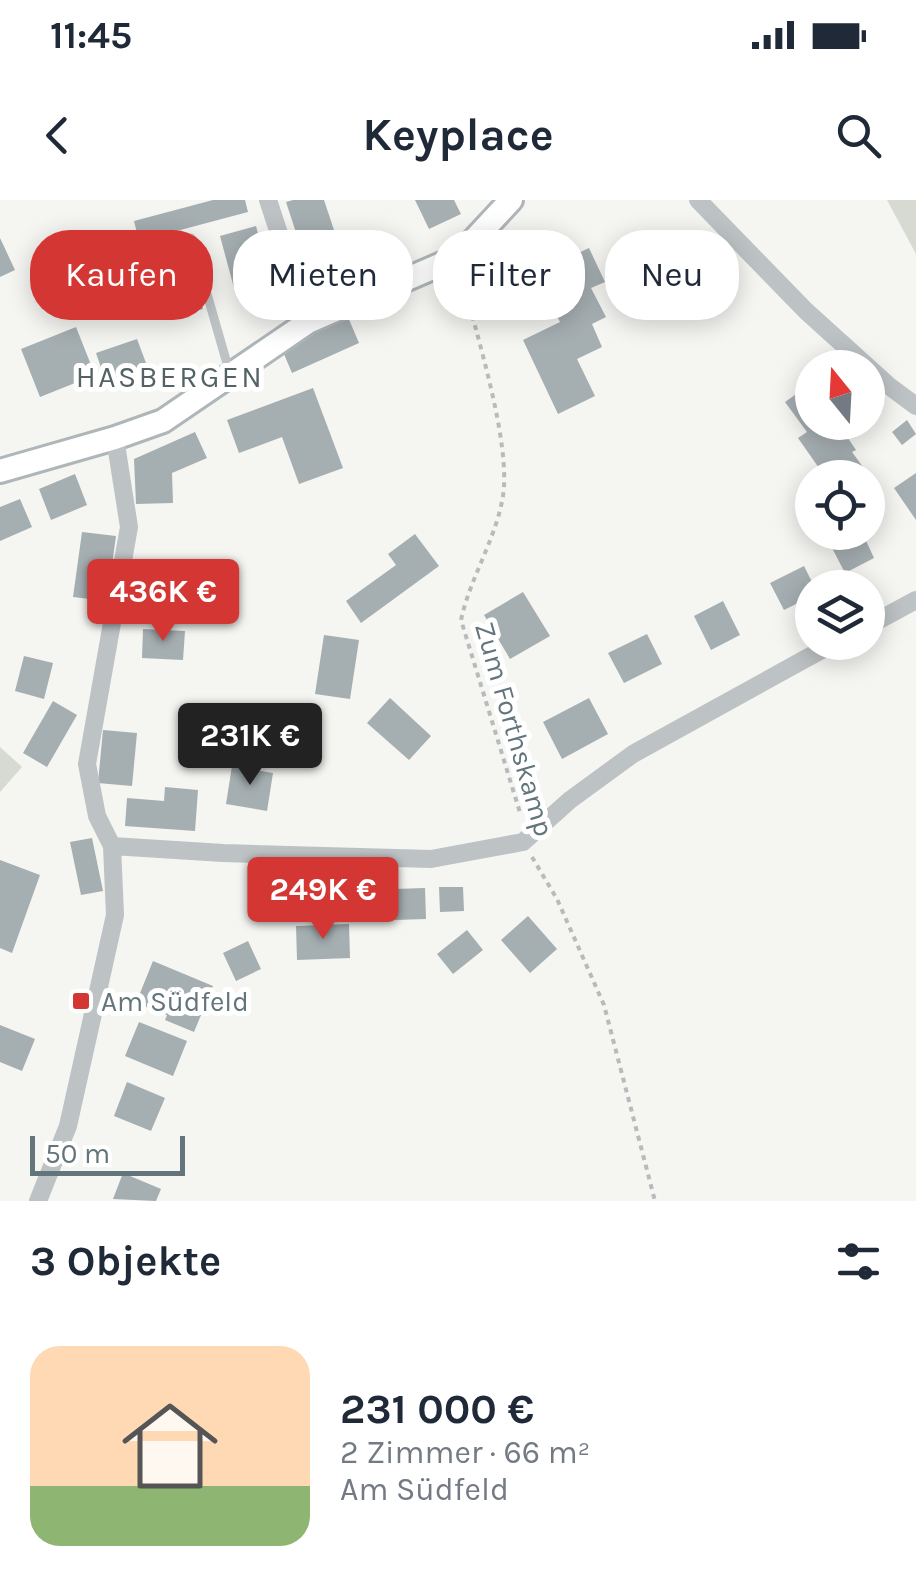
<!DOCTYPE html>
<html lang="de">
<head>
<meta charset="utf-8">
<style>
	body { margin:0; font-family:Karla,sans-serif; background:#f2f2f3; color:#1f2937; height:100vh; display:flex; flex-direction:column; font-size:38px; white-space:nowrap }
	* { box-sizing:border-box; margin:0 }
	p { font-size:32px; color:#747a83 }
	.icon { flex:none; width:55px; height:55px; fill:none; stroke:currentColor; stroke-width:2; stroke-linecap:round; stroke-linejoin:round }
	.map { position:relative; height:1001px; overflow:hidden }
	.drawer { display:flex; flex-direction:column; background:#fff; flex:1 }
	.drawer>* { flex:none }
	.top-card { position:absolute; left:30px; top:30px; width:858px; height:90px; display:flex; gap:20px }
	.needle { width:65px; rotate:342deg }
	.fabs { position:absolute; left:795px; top:150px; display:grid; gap:20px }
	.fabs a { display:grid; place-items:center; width:90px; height:90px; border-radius:50%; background:#fff; box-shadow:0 5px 25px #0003; font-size:50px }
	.scale { position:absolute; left:30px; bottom:25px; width:155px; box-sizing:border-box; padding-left:10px; border:5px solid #63757b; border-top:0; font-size:28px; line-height:35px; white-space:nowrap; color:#63757b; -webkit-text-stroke:8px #fff; paint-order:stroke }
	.price { position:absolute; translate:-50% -85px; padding:0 22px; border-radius:10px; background:#d43733; color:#fff; font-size:32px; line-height:65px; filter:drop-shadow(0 2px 5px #0008) }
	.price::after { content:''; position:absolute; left:50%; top:60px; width:30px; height:22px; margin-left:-15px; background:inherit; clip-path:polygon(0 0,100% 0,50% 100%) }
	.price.active { background:#222; color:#fff }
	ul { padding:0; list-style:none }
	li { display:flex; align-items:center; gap:30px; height:250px; padding:0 30px }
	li+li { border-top:2px solid #e0e1e3 }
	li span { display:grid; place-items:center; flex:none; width:280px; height:200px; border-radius:30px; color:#555 }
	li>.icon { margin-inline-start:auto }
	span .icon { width:120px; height:120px; fill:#fffc; stroke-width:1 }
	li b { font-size:42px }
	h2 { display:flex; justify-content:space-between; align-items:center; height:120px; padding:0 30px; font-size:42px }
	.pill { padding:0 35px; border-radius:40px; background:#fff; box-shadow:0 5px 25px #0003; font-size:35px; line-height:90px }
	.pill.active { background:#d43733; color:#fff }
	.status { display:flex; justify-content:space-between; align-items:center; height:70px; padding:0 50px; background:#fff; direction:ltr }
	.status svg { height:28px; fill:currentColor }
	header { display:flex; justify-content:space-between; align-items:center; height:130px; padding:0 30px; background:#fff; font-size:45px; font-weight:700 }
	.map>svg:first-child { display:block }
	.green { fill:#d6dad1 }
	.building { fill:#a5aeb1 }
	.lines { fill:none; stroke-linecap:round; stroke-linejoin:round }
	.secondary-casing { stroke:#afb6b9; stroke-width:28 }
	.path { stroke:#b7bbbc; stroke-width:4; stroke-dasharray:5 5; stroke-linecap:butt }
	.lane { stroke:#bdc2c4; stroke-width:9 }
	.street { stroke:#bdc2c4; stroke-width:18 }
	.secondary { stroke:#fff; stroke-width:22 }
	.poi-dot { fill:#d43733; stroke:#fff; stroke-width:4 }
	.labels { text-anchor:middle; stroke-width:10; stroke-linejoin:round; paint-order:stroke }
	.street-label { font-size:28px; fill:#63757b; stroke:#fff }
	.poi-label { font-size:28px; fill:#63757b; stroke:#fff; text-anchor:start }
	.neighbourhood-label { font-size:30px; letter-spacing:2.5px; fill:#546266; stroke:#fff }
</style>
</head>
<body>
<div class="status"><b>11:45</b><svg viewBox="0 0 49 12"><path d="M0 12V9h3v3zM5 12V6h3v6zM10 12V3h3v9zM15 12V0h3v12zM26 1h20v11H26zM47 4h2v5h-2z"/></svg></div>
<header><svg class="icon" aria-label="back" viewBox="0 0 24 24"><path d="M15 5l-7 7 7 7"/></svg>Keyplace<svg class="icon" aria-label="search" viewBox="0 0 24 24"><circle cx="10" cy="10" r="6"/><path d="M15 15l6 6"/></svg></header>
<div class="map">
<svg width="916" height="1001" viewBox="0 0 916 1001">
	<rect width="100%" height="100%" fill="#f5f5f2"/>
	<path class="green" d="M887,0H916V54Z
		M0,547L22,567L0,592Z"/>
	<path class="building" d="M213,0H245L248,12L139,41L134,21Z
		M293,0H324L340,48L305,60L286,2Z
		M415,0H454L461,14L429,29Z
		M256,26L270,78L234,88L220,36Z
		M0,38L15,70L0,77Z
		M165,38L170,57L188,52L203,109L169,118L156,71L130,78L123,50Z
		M589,48L605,82L591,88L606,117L592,124L602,147L577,159L595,196L558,214L523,140L560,122L536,73Z
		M283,81L287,111L268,114L264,83Z
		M117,83L125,107L96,116L88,92Z
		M348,117L359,143L292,173L281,147Z
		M76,127L95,175L40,197L21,149Z
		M137,139L149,171L107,185L96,153Z
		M809,185L812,189V222H837L856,250L852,252L863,267L848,278H826L798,238L807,232L785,202Z
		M313,188L343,268L299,284L282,237L239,253L227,220Z
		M907,220L916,234L902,245L892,232Z
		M195,232L207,258L172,273L173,303L136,304L134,259Z
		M916,273V320L894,288Z
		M75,274L87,305L51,320L39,289Z
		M20,299L32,327L0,341V307Z
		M82,332L116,336L107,401L73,397Z
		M854,332H862L874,358L845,373L830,344Z
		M415,334L439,366L361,423L346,401L396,365L388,354Z
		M147,359L183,361L180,411L144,409Z
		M804,366L815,388L812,396L784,410L770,383Z
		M523,392L550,436L510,459L484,415Z
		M723,401L740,435L711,450L694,416Z
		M143,429L185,431L183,460L142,458Z
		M647,434L662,464L624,483L608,453Z
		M324,435L359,440L350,499L315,494Z
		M24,456L53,463L44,499L15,491Z
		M390,498L431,536L409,560L367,523Z
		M589,498L608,534L562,559L543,522Z
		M53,501L77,515L47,567L23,553Z
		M103,530L137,533L132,586L98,583Z
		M232,566L273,573L267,611L226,604Z
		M165,587L198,590L195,631L125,626L127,598L164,601Z
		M92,638L103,691L81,695L70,642Z
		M0,660L40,675L12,753L0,748Z
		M439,687H463L464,711L440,712Z
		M425,688L426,719L395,720L394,689Z
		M528,716L557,749L530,773L501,740Z
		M349,724L350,758L297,760L296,726Z
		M467,730L483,750L453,774L437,754Z
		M248,741L261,769L236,781L223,753Z
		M153,761L213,786L194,832L165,820L167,815L136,803Z
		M139,822L187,841L173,876L125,856Z
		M0,825L35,839L22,871L0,862Z
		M127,882L165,898L151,931L114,916Z
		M123,973L161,989L156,1001L113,999Z"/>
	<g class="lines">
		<defs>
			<path id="secondary" d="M0,271L115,238L163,221L308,122L458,57L511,0"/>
		</defs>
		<use href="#secondary" class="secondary-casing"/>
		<path class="path" d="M462,77C476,134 511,241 503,296C496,339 470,378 461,420L521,616
			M532,657L557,699L604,805L655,1001"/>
		<path class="lane" d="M191,38L230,174"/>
		<path class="street" d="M268,0L308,122
			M698,0L806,111L889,186L916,206
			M868,426L916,400
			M112,646L223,653L431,659L523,642L570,600L633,554L836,442
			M38,1001L68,926L115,715L112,646L97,616L87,564L129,327L115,238"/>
		<use href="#secondary" class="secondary"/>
	</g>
	<rect class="poi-dot" x="71" y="791" width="20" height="20" rx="5"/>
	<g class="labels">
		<g class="street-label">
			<text transform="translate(515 529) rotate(74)" y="10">Zum Forthskamp</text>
		</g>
		<g class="poi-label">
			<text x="101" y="811">Am Südfeld</text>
		</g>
		<g class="neighbourhood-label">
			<text x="170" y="187">HASBERGEN</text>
		</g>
	</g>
</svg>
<div class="fabs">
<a><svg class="needle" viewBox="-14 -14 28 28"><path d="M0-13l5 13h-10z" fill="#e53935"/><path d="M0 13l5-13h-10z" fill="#747a83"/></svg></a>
<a><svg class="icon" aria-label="locate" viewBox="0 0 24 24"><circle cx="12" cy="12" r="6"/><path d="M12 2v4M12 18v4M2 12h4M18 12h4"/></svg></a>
<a><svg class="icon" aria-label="layers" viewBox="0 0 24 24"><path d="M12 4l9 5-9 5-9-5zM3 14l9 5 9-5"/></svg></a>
</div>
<div class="scale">50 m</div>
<b class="price" style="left:163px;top:444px">436K €</b>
<b class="price active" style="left:250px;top:588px">231K €</b>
<b class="price" style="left:323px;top:742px">249K €</b>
<div class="top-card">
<a class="pill active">Kaufen</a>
<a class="pill">Mieten</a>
<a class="pill">Filter</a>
<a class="pill">Neu</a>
</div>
</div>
<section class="drawer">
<h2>3 Objekte<svg class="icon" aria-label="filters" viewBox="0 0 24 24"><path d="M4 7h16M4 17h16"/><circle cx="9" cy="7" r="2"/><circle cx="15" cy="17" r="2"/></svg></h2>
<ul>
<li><span style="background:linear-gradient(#ffd9b3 70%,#8fb573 0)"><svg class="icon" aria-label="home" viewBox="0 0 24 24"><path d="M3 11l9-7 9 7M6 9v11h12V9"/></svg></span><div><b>231 000 €</b><p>2 Zimmer · 66 m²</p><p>Am Südfeld</p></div></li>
</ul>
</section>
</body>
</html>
